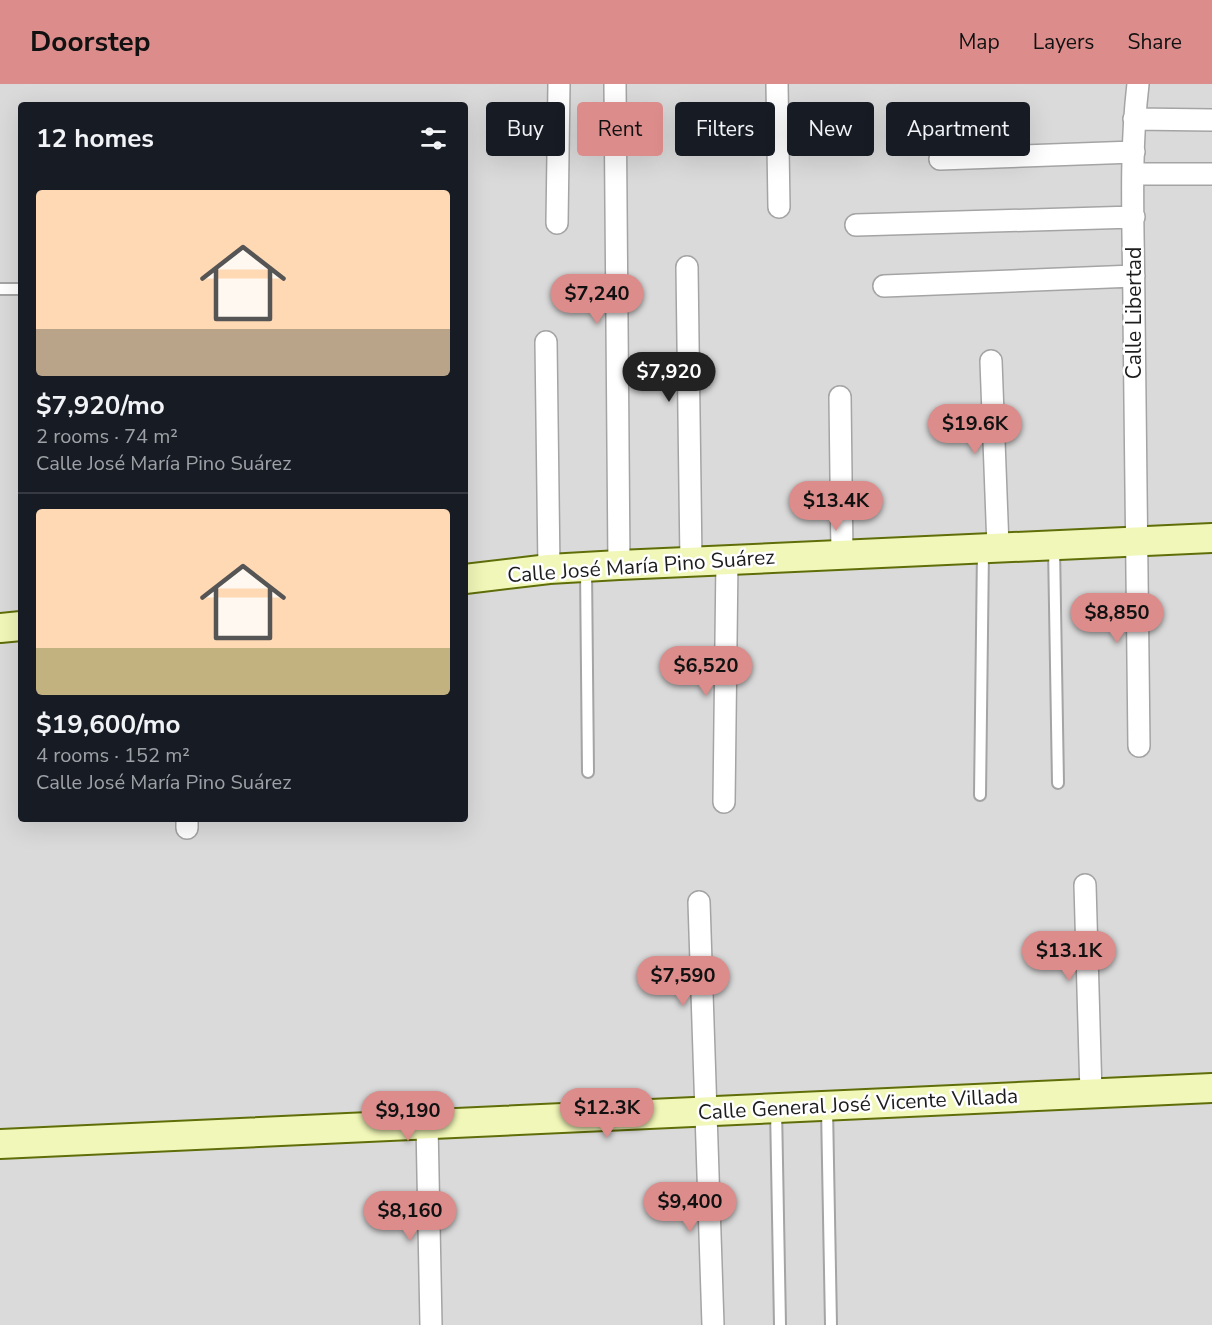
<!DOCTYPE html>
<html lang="en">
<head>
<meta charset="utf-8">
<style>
	body { margin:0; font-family:"Nunito Sans",sans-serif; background:#20242c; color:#f1f3f6; height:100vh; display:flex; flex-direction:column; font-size:22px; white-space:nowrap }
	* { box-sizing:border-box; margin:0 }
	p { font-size:20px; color:#9ea1a6 }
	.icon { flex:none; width:33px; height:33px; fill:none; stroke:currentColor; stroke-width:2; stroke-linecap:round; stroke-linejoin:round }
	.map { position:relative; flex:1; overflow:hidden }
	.drawer { position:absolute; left:18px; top:18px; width:450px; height:720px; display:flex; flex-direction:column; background:#171b24; border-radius:6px; box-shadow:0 6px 24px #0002 }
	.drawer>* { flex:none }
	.banner { position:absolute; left:486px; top:18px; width:570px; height:54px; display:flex; gap:12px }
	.price { position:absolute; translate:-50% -51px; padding:0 14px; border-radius:21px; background:#db8c8b; color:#111; font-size:20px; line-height:39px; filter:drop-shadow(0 2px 3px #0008) }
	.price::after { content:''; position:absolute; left:50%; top:36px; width:18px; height:14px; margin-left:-9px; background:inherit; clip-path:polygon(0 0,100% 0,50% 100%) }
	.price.on { background:#222; color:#fff }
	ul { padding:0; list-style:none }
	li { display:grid; align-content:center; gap:12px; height:318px; padding:0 18px }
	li+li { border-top:2px solid #363941 }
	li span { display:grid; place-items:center; height:186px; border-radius:6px; color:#555 }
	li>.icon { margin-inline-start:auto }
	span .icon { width:108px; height:108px; fill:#fffc; stroke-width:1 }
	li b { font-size:26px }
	h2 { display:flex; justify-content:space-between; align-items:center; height:72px; padding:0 18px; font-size:26px }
	.chip { padding:0 21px; border-radius:6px; background:#171b24; box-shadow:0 6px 24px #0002; font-size:21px; line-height:54px }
	.chip.on { background:#db8c8b; color:#111 }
	header { display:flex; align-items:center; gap:36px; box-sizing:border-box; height:84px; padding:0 30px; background:#db8c8b; color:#111 }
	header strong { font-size:28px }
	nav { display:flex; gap:33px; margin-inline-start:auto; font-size:21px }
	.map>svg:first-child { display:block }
	.residential { fill:#dbdada; fill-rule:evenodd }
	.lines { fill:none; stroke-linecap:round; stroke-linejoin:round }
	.service-casing { stroke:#a4a4a4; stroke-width:14 }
	.minor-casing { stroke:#a4a4a4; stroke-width:24 }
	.secondary-casing { stroke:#606e09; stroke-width:32 }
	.service { stroke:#fff; stroke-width:10 }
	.minor { stroke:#fff; stroke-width:21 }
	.secondary { stroke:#f1f7b8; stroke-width:28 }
	.labels { text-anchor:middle; stroke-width:5; stroke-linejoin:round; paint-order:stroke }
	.street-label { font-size:21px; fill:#1d1d1d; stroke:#fff }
</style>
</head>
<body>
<header>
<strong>Doorstep</strong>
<nav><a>Map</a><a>Layers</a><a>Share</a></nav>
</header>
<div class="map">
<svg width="1212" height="1241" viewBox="0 0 1212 1241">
	<rect width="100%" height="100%" fill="#eeeae3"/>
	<path class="residential" d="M0,0H1212V1241H0ZM21,21H465V735H21Z"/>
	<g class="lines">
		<defs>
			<path id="service" d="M0,205H21
				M1054,463L1058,699
				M586,484L588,688
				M980,711L983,466
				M776,1024L780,1241
				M827,1024L831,1241"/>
			<path id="minor" d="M615,0L619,481
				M777,0L779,123
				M1138,0C1129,76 1134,154 1134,231C1135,375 1136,519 1139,662
				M1134,35L1212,36
				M940,75L1134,68
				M1134,90H1212
				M557,139L559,0
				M856,141L1134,133
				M687,183L691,478
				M884,202L1134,192
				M546,258L549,485
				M991,277L998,463
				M840,313L842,471
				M724,718L727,476
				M187,744V735
				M1085,801L1091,1010
				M699,818L713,1241
				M427,1040L431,1241"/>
			<path id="secondary" d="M465,495L549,485L619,481L1212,454
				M0,544L21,542
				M0,1060L1212,1004"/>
		</defs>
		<use href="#service" class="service-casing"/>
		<use href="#minor" class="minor-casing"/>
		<use href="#secondary" class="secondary-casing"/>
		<use href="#service" class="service"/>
		<use href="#minor" class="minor"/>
		<use href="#secondary" class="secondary"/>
	</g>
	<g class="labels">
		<g class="street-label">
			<text transform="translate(1134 229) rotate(-90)" y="7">Calle Libertad</text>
			<text transform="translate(641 482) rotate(-4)" y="7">Calle José María Pino Suárez</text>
			<text transform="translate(858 1020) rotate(-3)" y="7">Calle General José Vicente Villada</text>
		</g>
	</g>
</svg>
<b class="price" style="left:597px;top:241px">$7,240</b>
<b class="price on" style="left:669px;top:319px">$7,920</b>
<b class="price" style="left:975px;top:371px">$19.6K</b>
<b class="price" style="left:836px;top:448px">$13.4K</b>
<b class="price" style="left:1117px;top:560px">$8,850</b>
<b class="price" style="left:706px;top:613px">$6,520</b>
<b class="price" style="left:1069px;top:898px">$13.1K</b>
<b class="price" style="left:683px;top:923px">$7,590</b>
<b class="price" style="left:607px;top:1055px">$12.3K</b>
<b class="price" style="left:408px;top:1058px">$9,190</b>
<b class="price" style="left:690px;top:1149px">$9,400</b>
<b class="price" style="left:410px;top:1158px">$8,160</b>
<div class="banner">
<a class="chip">Buy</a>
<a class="chip on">Rent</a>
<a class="chip">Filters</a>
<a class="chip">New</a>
<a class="chip">Apartment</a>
</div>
<section class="drawer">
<h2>12 homes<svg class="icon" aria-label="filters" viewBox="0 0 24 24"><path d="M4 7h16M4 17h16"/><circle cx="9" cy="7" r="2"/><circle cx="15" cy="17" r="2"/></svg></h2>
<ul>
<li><span style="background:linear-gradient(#ffd9b3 75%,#b9a48a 0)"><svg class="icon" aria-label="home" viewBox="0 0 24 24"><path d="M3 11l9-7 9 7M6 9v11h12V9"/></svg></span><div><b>$7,920/mo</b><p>2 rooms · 74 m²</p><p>Calle José María Pino Suárez</p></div></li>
<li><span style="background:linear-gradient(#ffd9b3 75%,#c2b280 0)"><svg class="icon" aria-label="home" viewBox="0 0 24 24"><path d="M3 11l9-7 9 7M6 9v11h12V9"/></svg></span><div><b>$19,600/mo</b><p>4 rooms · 152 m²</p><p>Calle José María Pino Suárez</p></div></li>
</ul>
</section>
</div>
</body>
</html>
